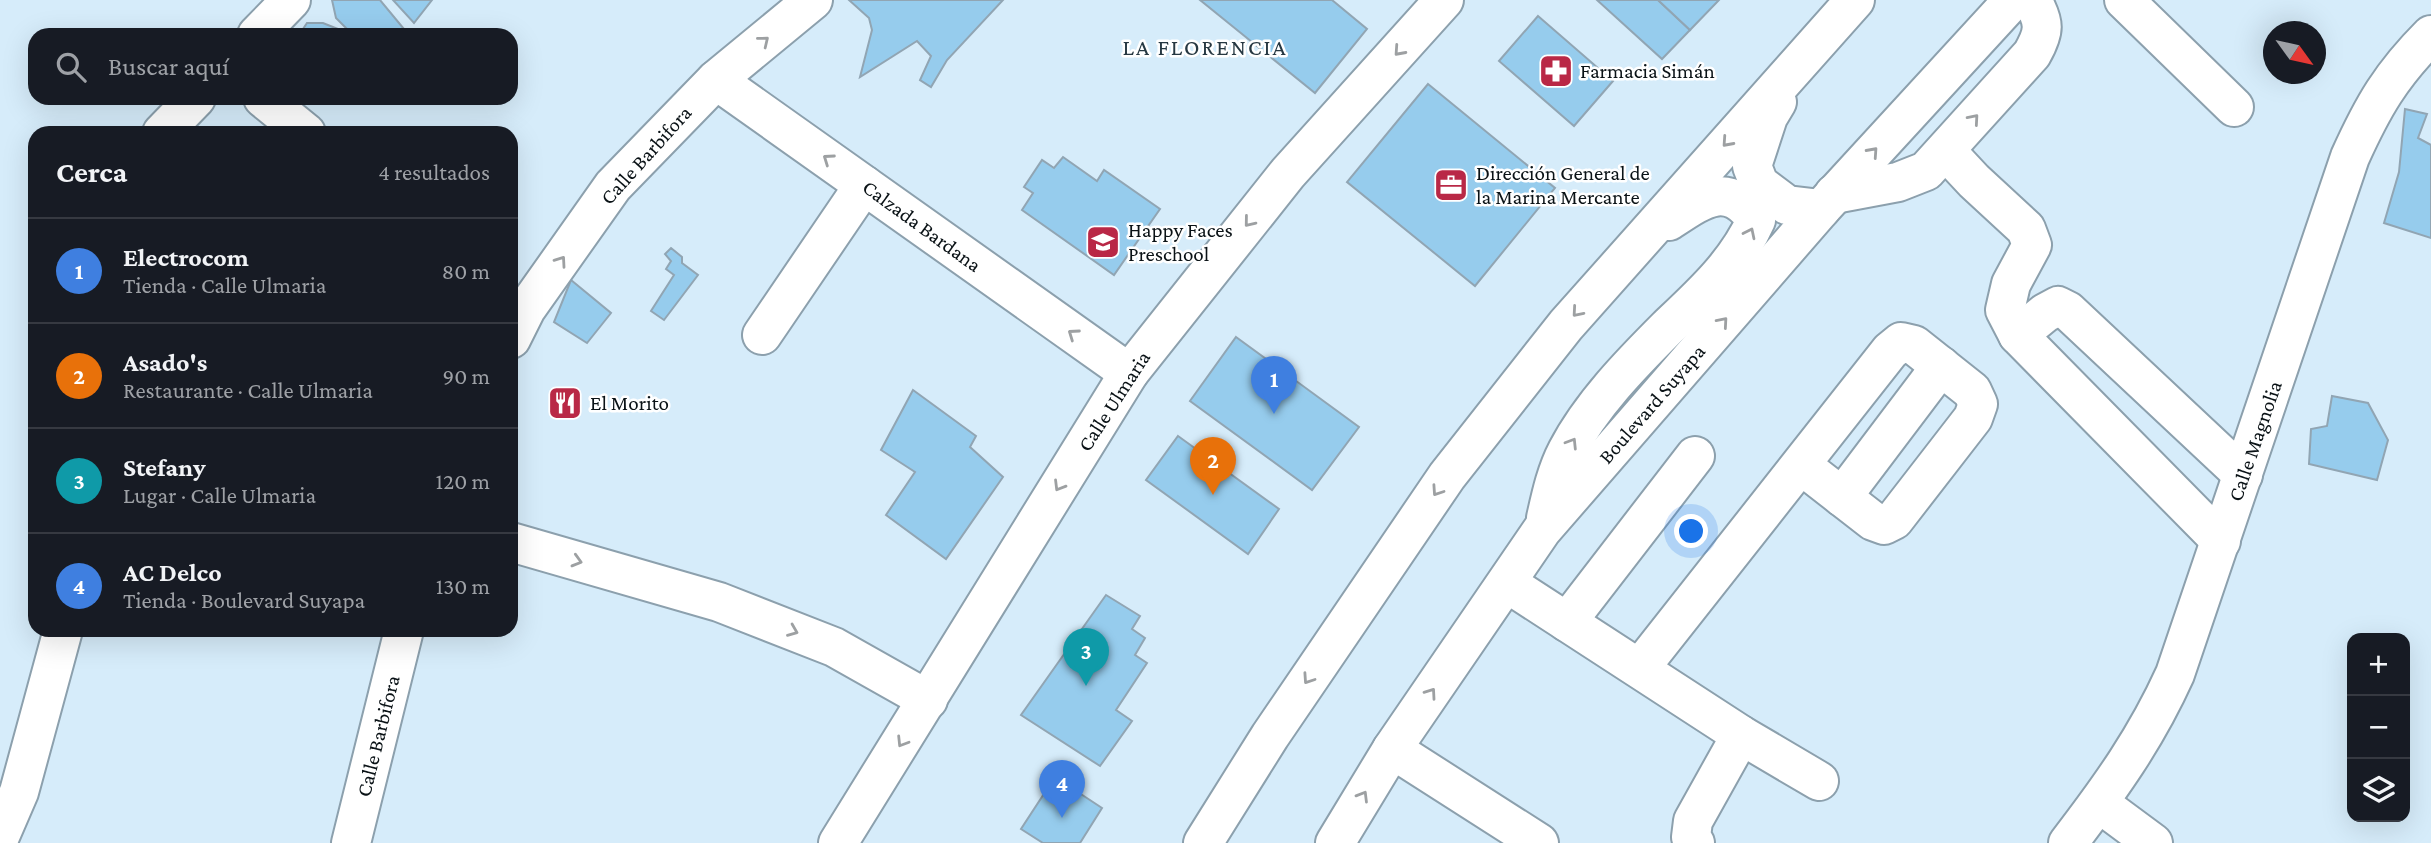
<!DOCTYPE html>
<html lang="es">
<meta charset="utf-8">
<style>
body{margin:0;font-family:"Crimson Pro",serif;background:#242831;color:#f1f3f6}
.controls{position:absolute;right:21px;bottom:21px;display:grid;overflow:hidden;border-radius:14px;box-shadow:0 7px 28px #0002}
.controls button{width:63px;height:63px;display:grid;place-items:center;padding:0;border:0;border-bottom:2px solid #363941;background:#171b24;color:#f1f3f6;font:35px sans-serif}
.compass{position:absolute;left:2263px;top:21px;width:63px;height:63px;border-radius:50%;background:#171b24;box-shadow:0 7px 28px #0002;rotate:123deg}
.you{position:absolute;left:1692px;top:532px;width:24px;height:24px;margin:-18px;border:5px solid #fff;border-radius:50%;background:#1a73e8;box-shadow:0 0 0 10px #1a73e833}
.badge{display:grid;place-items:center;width:46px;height:46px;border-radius:50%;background:#d93025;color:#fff;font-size:23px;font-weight:700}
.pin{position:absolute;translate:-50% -58px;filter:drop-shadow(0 2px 4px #0008)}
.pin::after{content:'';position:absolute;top:37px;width:24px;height:21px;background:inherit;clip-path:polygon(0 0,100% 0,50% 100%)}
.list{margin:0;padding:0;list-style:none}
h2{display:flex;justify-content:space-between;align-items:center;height:91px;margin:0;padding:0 28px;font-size:30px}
h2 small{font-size:23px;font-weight:400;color:#9ea1a6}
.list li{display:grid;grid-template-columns:46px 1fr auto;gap:21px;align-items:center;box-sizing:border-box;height:105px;padding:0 28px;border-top:2px solid #363941}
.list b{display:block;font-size:26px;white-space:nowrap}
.list p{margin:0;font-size:23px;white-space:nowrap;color:#9ea1a6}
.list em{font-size:23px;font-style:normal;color:#9ea1a6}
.icon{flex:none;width:38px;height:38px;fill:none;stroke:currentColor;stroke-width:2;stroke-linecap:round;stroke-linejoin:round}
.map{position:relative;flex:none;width:2431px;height:843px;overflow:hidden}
.search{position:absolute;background:#171b24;box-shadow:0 7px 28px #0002;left:28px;top:28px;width:490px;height:77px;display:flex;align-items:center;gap:18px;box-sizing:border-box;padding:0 24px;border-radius:21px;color:#9ea1a6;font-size:26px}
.panel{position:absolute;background:#171b24;box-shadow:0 7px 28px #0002;left:28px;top:126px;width:490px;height:511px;border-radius:21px}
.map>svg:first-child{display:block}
.building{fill:#96cced;stroke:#91a5b3;stroke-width:2}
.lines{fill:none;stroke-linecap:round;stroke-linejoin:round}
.minor-casing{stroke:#8ca0ad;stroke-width:42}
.major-casing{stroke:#8ca0ad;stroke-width:42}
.minor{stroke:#fff;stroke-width:38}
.major{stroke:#fff;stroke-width:38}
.oneway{stroke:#9da0a2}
.labels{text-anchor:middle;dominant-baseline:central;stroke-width:5;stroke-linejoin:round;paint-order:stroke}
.poi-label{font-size:21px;fill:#0a1216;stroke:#fff;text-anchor:start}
.street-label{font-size:21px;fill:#0a1216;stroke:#fff}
.neighbourhood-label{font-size:23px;letter-spacing:2px;fill:#263842;stroke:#fff}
</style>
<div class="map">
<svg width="2431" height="843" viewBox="0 0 2431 843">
<rect width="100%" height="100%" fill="#d6ecfa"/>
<g class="building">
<path d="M332,0H380L404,29L399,35H353L336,18Z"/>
<path d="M393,0H432L414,23Z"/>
<path d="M849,0H1003L947,60L931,87L920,80L931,56L917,41L860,77L872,30L869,18Z"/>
<path d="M1200,0H1332L1367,29L1315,93Z"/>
<path d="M1597,0H1658L1690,30L1662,59Z"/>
<path d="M1658,0H1719L1690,30Z"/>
<path d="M1538,16L1613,81L1574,126L1499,61Z"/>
<path d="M307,23H323L353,35H299Z"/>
<path d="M1428,84L1555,188L1475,286L1347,182Z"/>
<path d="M2405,109L2427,114L2418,138L2431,145V238L2384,223L2399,172Z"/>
<path d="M1063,157L1097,181L1104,170L1160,209L1114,275L1022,210L1033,193L1024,187L1042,160L1054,168Z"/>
<path d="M671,248L682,257V263L698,275L664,320L651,311L674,275L666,269L671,261L665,254Z"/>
<path d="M571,280L611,313L587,343L554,322Z"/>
<path d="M1236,337L1359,427L1312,490L1190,401Z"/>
<path d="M913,390L976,436L970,447L1003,477L946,559L886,515L915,472L881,450Z"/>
<path d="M2332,396L2368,403L2388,440L2377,480L2309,464L2311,429L2327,426Z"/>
<path d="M1178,436L1279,509L1248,554L1146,480Z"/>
<path d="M1106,595L1140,616L1132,629L1145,638L1135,655L1147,663L1116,710L1132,721L1100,766L1021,715Z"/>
<path d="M1055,777L1102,808L1080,843H1043L1021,829Z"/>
</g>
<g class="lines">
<g class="minor-casing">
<g id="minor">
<path d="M2124,0L2234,107"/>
<path d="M257,35L291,0"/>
<path d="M716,80L1129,373"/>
<path d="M263,98L306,133"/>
<path d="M162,133L196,98"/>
<path d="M1946,151L1974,181L2026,229L2032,245L2011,284L2005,310L2018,335L2221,541"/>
<path d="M1834,194L1898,182L1926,171L2032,54C2045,31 2045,23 2032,0"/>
<path d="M762,335L864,185"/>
<path d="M2018,335L2045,313L2058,306L2068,311L2243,475"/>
<path d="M511,339L526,309L613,186L716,80L813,0"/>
<path d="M1842,497L1941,366"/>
<path d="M511,542L719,602L834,647L928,700"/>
<path d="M1507,583L1741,735L1819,781"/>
<path d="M1567,622L1695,456"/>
<path d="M1640,668L1890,351L1901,342L1914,345L1972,391L1978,404L1973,418L1894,520L1884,525L1873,521L1801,465"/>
<path d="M1392,749L1539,843"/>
<path d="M2099,803L2153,843"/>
<path d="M0,836L19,792L63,630"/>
<path d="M351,843L404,630"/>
<path d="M838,843L1129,373L1288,173L1444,0"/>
<path d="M1695,843L1691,837L1693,821L1741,735"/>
<path d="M2068,843C2111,787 2146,738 2175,674L2350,157C2373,106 2391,75 2431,35"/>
</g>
</g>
<g class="major-casing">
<g id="major">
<path d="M1777,102L1768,117L1752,166L1759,184L1787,205L1821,209"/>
<path d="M1546,518C1551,496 1556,472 1567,451C1591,405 1631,364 1668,327C1702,295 1737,263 1756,220C1728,179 1702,199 1669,221"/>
<path d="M1203,843L1270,736L1447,476L1566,325L1855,0"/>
<path d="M1335,843L1392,749L1542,530L1821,209L2013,0"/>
</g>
</g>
<use href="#minor" class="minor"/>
<use href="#major" class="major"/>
</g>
<defs><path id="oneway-chevron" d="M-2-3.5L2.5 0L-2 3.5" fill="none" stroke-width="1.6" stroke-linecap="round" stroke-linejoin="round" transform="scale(1.75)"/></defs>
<g class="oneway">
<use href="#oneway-chevron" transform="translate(764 41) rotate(-39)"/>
<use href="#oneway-chevron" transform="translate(1399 51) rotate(132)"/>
<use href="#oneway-chevron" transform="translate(1974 119) rotate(-49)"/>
<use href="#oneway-chevron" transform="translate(1727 142) rotate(132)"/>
<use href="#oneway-chevron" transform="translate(1873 152) rotate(-48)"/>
<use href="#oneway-chevron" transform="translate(828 159) rotate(-145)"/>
<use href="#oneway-chevron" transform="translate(1249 222) rotate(129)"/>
<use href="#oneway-chevron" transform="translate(1750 233) rotate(-64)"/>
<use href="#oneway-chevron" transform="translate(561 261) rotate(-55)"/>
<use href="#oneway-chevron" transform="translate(1577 312) rotate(131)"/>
<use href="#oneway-chevron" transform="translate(1723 322) rotate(-49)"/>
<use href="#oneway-chevron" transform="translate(1073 334) rotate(-145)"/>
<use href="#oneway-chevron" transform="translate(1572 443) rotate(-58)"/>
<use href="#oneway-chevron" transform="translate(1059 486) rotate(121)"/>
<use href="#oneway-chevron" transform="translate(1437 491) rotate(124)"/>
<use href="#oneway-chevron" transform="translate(577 561) rotate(16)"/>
<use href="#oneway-chevron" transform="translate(793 631) rotate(22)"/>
<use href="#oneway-chevron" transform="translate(1308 679) rotate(124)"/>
<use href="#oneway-chevron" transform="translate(1431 693) rotate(-55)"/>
<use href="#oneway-chevron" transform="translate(902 742) rotate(122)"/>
<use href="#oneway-chevron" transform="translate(1363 796) rotate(-59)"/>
</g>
<defs>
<g id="pharmacy-square" transform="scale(1.75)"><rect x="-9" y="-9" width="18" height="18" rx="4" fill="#b92846" stroke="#fff"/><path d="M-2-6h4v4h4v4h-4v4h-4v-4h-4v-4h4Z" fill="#fff"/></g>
<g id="office-square" transform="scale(1.75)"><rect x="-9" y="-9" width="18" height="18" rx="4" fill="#b92846" stroke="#fff"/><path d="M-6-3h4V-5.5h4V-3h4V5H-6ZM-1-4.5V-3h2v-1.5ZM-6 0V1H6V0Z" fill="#fff"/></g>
<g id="school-square" transform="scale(1.75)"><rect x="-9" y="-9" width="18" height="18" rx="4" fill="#b92846" stroke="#fff"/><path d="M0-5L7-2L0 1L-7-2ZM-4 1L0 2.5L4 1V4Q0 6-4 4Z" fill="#fff"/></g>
<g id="restaurant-square" transform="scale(1.75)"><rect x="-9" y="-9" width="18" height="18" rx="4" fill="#b92846" stroke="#fff"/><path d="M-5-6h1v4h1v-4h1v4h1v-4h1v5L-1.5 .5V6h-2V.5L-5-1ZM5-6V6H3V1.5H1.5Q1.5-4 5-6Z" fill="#fff"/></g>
</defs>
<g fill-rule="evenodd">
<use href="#pharmacy-square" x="1556" y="71"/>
<use href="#office-square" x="1451" y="185"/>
<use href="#school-square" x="1103" y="242"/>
<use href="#restaurant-square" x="565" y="403"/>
</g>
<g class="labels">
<g class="poi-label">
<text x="1580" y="71">Farmacia Simán</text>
<text x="1476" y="173">Dirección General de<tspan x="1476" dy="24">la Marina Mercante</tspan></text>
<text x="1128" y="230">Happy Faces<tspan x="1128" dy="24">Preschool</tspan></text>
<text x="590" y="403">El Morito</text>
</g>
<g class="street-label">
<text transform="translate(646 155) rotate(-48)">Calle Barbifora</text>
<text transform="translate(922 226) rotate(36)">Calzada Bardana</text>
<text transform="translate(1114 401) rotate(-57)">Calle Ulmaria</text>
<text transform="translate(1652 404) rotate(-49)">Boulevard Suyapa</text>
<text transform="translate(2255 441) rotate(-71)">Calle Magnolia</text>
<text transform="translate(378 736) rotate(-76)">Calle Barbifora</text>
</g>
<g class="neighbourhood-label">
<text x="1205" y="47">LA FLORENCIA</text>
</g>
</g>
</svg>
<div class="controls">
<button>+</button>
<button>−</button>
<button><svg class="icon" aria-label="layers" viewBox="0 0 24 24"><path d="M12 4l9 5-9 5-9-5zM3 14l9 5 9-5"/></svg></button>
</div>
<svg class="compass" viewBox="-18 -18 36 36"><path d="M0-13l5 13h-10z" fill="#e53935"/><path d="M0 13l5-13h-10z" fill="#9ea1a6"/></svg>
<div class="you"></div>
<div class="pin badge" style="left:1274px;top:414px;background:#3f7fe0">1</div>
<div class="pin badge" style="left:1213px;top:495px;background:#e8710a">2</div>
<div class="pin badge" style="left:1086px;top:686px;background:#0f9aa8">3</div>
<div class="pin badge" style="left:1062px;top:818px;background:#3f7fe0">4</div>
<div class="search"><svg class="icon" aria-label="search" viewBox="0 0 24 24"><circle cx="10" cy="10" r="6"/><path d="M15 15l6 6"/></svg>Buscar aquí</div>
<section class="panel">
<h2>Cerca<small>4 resultados</small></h2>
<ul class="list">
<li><span class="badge" style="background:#3f7fe0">1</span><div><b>Electrocom</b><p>Tienda · Calle Ulmaria</p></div><em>80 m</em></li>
<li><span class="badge" style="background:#e8710a">2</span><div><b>Asado's</b><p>Restaurante · Calle Ulmaria</p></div><em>90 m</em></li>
<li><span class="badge" style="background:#0f9aa8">3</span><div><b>Stefany</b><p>Lugar · Calle Ulmaria</p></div><em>120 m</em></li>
<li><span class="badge" style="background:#3f7fe0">4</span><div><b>AC Delco</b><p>Tienda · Boulevard Suyapa</p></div><em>130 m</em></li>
</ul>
</section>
</div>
